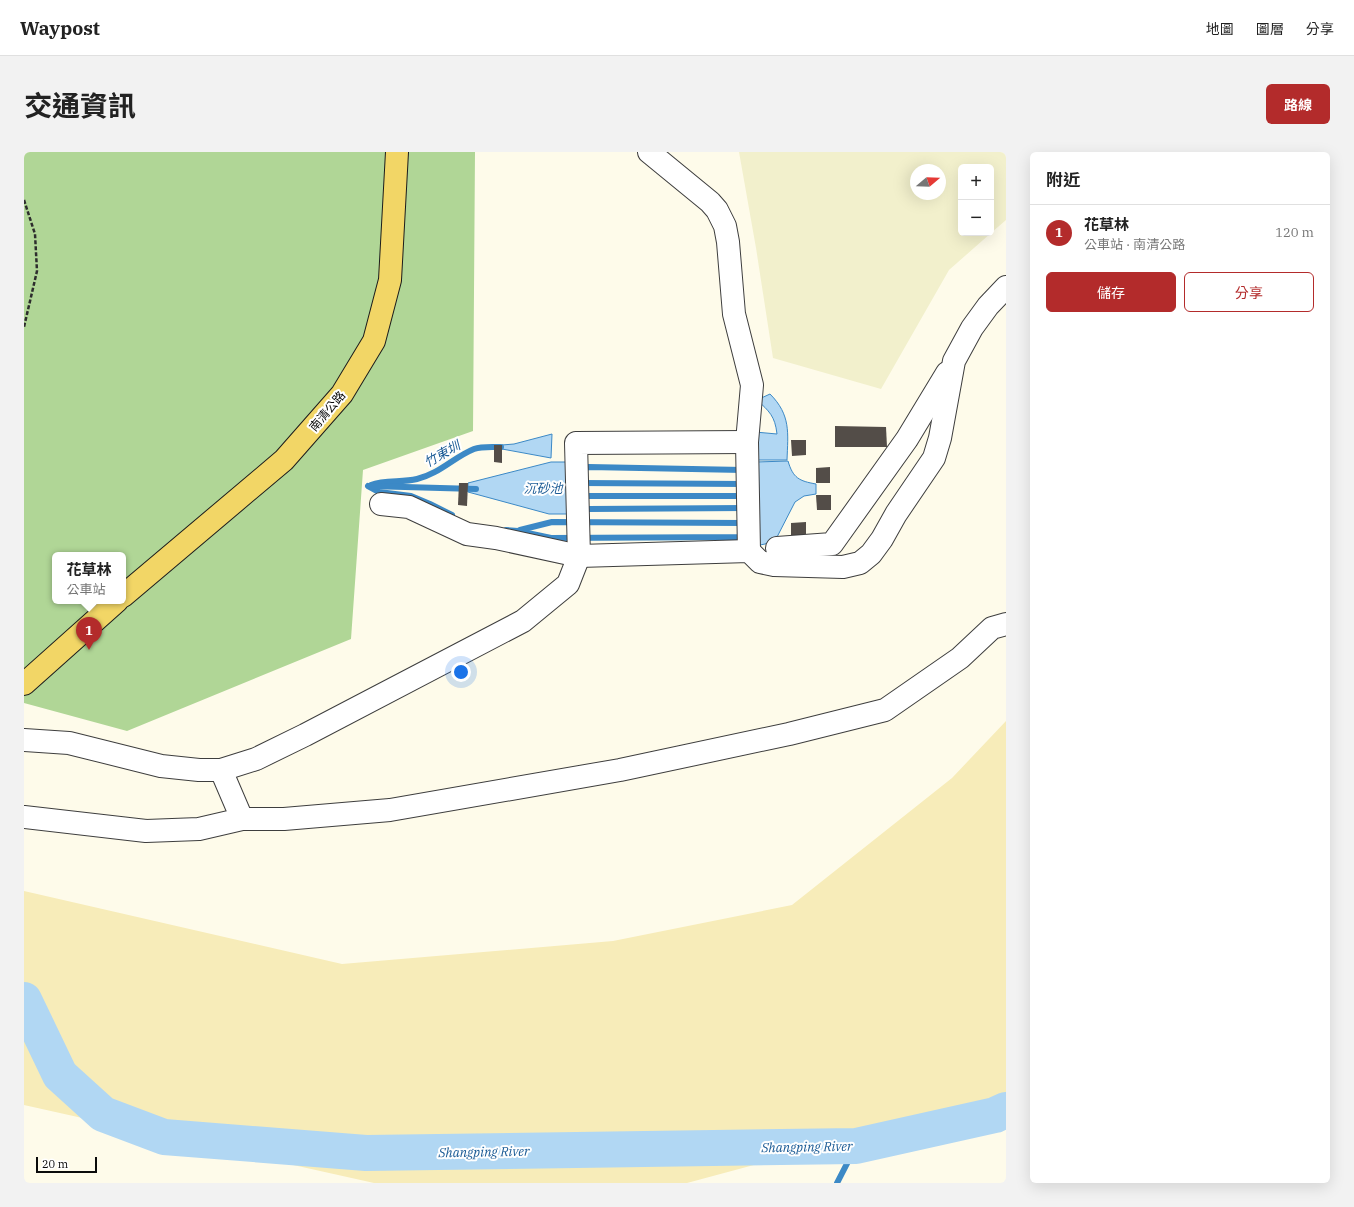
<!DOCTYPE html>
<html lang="zh-TW">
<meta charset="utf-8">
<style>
body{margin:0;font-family:"IBM Plex Serif","Noto Sans TC",serif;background:#f2f2f2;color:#222}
.controls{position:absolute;right:12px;top:12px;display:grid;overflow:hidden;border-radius:6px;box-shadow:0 4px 16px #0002}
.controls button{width:36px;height:36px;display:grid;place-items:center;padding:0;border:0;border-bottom:1px solid #e0e0e0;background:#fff;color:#222;font:20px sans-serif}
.compass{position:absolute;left:886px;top:12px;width:36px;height:36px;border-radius:50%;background:#fff;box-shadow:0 4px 16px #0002;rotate:71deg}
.scale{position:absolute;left:12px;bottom:10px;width:61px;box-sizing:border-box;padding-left:4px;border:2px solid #0b0b0b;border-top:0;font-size:11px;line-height:14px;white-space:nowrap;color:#0b0b0b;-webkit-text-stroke:3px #fff;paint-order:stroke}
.you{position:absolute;left:437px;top:520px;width:14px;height:14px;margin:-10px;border:3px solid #fff;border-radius:50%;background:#1a73e8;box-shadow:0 0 0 6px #1a73e833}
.badge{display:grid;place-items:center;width:26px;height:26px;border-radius:50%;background:#b32b2b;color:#fff;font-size:13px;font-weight:700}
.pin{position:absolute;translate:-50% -33px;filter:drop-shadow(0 1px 2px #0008)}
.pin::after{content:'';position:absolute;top:21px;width:14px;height:12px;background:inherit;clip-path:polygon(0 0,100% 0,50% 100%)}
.popup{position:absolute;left:28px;top:400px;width:74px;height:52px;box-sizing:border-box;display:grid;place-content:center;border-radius:6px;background:#fff;filter:drop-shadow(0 1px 3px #0005);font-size:13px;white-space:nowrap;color:#767676}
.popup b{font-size:15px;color:#222}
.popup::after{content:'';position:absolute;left:50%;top:100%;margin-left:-8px;border:8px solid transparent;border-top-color:#fff}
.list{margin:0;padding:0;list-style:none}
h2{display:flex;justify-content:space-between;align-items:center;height:52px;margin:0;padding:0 16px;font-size:17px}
h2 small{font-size:13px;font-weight:400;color:#767676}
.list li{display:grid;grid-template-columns:26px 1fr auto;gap:12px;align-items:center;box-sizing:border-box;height:56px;padding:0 16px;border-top:1px solid #e0e0e0}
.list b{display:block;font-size:15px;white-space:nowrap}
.list p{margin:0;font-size:13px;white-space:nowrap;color:#767676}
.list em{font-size:13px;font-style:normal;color:#767676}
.actions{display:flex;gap:8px;padding:12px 16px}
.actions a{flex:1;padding:9px 0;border:1px solid #b32b2b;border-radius:6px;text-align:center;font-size:14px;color:#b32b2b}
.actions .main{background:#b32b2b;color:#fff}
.map{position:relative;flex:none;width:982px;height:1031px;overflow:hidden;border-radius:6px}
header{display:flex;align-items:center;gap:24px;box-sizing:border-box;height:56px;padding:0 20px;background:#fff;border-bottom:1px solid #e0e0e0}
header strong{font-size:19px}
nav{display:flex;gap:22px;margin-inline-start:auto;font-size:14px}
.intro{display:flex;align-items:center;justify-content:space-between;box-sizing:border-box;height:96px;padding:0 24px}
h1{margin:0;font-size:28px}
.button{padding:10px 18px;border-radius:6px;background:#b32b2b;color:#fff;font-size:14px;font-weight:700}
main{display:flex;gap:24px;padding:0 24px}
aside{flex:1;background:#fff;border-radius:6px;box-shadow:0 4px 16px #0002}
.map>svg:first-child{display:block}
.farmland{fill:#f2f0cc;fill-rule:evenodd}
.forest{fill:#b0d696;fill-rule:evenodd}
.sand{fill:#f7ecb9}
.water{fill:#b1d7f3;stroke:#3c89c6}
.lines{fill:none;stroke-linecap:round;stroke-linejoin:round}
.stream{stroke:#3c89c6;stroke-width:6}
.river{stroke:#b1d7f3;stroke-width:36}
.building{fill:#534d48}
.minor-casing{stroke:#3e3e3e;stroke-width:24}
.major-casing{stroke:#1c1c1c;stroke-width:24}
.path{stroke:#2d2d2d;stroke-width:2.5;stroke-dasharray:4 2;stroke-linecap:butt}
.minor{stroke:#fff;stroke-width:22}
.major{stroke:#f2d666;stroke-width:22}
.labels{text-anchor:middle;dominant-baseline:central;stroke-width:4;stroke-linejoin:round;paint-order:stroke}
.street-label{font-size:12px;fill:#0b0b0b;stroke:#fff}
.water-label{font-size:13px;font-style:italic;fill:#1b5b95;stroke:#fff}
</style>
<header>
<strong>Waypost</strong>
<nav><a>地圖</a><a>圖層</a><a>分享</a></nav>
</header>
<div class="intro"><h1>交通資訊</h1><a class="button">路線</a></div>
<main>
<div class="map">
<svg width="982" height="1031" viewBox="0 0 982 1031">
<rect width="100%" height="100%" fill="#fefbea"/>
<path class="farmland" d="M715,0H982V68L967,81V15H937V81H967L925,118L857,237L749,206L732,96ZM892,18H916V42H892Z"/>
<path class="forest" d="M0,0H451L449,279L339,318L327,487L103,579L0,551ZM31,403H99V449H31Z"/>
<path class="sand" d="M982,569V945L663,1031H350L0,953V739L318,812L589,789L768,753L928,626Z"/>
<g class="water">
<path d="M746,242C767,263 764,281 763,308H731V280L753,282C751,264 745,259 733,248Z"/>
<path d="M528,282L527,306L478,297V293L490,292Z"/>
<path d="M764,309C769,326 775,329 792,332V342L780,344L771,350L752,387L741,392L731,394L732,310Z"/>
<path d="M527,310H544L543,362H525L444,340V331Z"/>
</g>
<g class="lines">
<g class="stream">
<path d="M557,317L565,315L719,318"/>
<path d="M556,331L721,332"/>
<path d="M347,333C361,327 378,331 393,327C415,322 430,305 450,297C458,294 469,295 477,295"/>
<path d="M344,334L355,340L387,344L406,352L428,363"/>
<path d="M345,334L452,337"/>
<path d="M557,344H720"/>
<path d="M557,356L565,357L721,356"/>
<path d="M482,378L494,379L527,386L719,385L720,384"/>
<path d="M496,378L528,370L719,371L721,369"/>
<path d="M813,1031L832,994"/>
</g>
<path class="river" d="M0,848L36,923L79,962L140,985L342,1001L832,994L971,963L982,958"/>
</g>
<g class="building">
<path d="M811,274L862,275L863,295H811Z"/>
<path d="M767,288H782V303L768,304Z"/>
<path d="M470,293H478V311L470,310Z"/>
<path d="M806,315V331H792V316Z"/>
<path d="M435,331H444L443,354L434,353Z"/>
<path d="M792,343H807V358H793Z"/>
<path d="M782,370V386H767V371Z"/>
</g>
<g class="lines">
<g class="minor-casing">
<g id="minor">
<path d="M625,0L686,50L693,58L701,74L704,90L710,162L728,233L723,290L725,399"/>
<path d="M357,352L385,355L443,382L472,386L555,404L725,399L736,410L750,413L819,415L836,411L847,402L858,387L872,362L910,306L916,286L930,209L948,176L964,154L982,135"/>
<path d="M753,396L808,392L883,287L923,221"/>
<path d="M0,588L45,591L137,614L175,618H197L232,607L281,583L499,469L544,432L555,404L552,291L723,290"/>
<path d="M197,618L218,667H260L366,658L596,618L765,582L861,558L936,506L968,476L982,472"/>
<path d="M0,665L122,679L175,677L218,667"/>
</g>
</g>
<g class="major-casing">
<g id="major">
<path d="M99,444L260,308L318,242L350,189L366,128L373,0"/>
<path d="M0,532L93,449"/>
</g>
</g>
<path class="path" d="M0,48L11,82L13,119L0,175"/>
<use href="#minor" class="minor"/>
<use href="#major" class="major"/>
</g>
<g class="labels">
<g class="street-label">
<text transform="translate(303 259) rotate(-50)">南清公路</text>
</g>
<g class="water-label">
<text transform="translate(418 302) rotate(-29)">竹東圳</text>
<text x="519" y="336">沉砂池</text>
<text transform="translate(783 995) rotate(-1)">Shangping River</text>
<text transform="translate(460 1000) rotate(-1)">Shangping River</text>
</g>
</g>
</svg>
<div class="controls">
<button>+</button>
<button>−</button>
</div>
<svg class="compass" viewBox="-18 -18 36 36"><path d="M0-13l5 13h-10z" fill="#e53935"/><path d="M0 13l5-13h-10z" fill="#767676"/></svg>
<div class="scale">20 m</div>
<div class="you"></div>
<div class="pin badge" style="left:65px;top:498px">1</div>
<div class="popup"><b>花草林</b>公車站</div>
</div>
<aside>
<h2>附近<small></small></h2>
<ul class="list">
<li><span class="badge">1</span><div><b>花草林</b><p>公車站 · 南清公路</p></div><em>120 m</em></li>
</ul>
<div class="actions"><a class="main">儲存</a><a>分享</a></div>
</aside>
</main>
